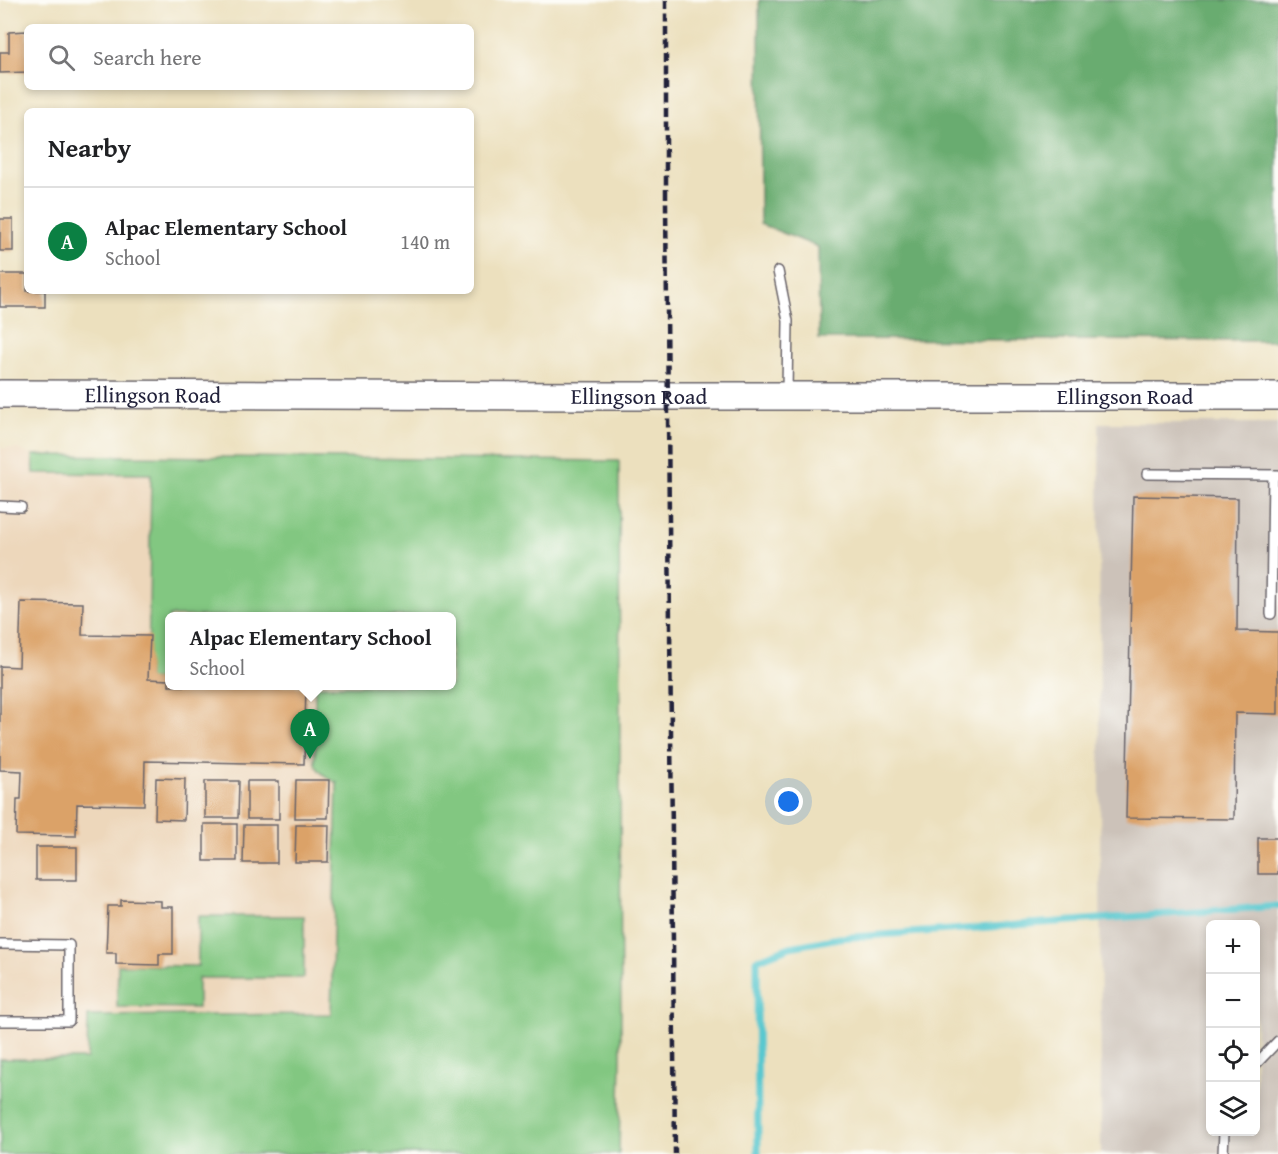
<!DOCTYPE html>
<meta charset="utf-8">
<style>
body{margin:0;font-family:"Gentium Book Plus",serif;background:#f6f6f6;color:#202124}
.controls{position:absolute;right:18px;bottom:18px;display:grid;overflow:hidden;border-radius:9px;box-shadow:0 3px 9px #0003}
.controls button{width:54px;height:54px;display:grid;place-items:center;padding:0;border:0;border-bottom:2px solid #e0e0e0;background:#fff;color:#202124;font:30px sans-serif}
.you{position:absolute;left:789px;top:802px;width:21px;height:21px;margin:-15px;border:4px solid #fff;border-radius:50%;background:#1a73e8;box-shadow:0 0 0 9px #1a73e833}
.badge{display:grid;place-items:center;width:39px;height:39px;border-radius:50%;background:#0b8043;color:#fff;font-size:20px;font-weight:700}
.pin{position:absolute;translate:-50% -50px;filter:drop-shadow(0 2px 3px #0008)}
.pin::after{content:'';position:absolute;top:32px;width:21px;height:18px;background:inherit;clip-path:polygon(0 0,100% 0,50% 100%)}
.popup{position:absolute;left:165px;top:612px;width:291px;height:78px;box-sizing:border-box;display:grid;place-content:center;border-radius:9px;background:#fff;filter:drop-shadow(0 2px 4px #0005);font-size:20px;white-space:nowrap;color:#757577}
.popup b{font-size:22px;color:#202124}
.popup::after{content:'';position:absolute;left:50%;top:100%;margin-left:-12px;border:12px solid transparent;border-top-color:#fff}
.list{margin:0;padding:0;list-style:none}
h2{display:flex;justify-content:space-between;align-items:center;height:78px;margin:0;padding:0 24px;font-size:26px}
h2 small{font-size:20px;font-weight:400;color:#757577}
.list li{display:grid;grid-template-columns:39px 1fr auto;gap:18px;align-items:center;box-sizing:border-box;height:108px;padding:0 24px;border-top:2px solid #e0e0e0}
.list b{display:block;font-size:22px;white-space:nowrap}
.list p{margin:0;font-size:20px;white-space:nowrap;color:#757577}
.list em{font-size:20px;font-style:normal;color:#757577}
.icon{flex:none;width:33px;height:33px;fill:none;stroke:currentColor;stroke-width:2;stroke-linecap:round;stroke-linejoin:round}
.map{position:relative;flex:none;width:1278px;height:1154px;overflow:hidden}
.search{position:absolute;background:#fff;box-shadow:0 3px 9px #0003;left:24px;top:24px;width:450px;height:66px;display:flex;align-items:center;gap:15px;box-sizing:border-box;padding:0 21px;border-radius:9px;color:#757577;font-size:22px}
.panel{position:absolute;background:#fff;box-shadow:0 3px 9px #0003;left:24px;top:108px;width:450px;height:186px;border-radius:9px}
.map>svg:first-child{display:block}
.built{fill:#edd7bb;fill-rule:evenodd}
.industrial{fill:#ccc2b9;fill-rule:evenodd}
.green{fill:#82c781;stroke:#52745e;stroke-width:1.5}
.forest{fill:#69ac6f;stroke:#466755;stroke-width:1.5}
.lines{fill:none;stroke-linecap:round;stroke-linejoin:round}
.stream{stroke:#5ac8cf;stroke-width:7}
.building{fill:#dba267}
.service-casing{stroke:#696469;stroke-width:12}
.secondary-casing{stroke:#696469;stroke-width:30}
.service{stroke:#fff;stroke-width:9}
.secondary{stroke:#fff;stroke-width:27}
.rail{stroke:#22223b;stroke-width:4.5;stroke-dasharray:9 4.5;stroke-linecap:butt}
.labels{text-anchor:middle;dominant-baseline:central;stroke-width:6;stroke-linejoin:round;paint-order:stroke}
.street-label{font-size:22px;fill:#22223b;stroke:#fdfcf7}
</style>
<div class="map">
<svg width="1278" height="1154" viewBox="0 0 1278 1154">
<rect width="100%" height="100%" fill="#fdfcf7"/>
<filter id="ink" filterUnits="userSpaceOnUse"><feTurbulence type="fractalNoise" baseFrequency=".0167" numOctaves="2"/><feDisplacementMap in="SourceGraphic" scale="12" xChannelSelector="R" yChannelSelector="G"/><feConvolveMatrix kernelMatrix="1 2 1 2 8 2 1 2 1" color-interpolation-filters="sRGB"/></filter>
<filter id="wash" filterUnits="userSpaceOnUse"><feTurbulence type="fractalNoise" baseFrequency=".008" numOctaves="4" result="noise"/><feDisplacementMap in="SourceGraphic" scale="24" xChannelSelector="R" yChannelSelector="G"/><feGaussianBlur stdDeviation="1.35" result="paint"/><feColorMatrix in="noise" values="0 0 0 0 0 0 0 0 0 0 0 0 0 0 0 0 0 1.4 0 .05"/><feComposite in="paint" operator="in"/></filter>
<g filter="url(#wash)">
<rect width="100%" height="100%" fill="#ece0be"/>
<path class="built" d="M0,448L17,449L33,455L619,461L621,1057L0,1059ZM169,616H451V686H169Z"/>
<path class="industrial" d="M1099,423H1278V1154H1101ZM1210,924H1256V1132H1210Z"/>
<g class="green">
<path d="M33,455L619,461L621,1057L619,1154H0V1059H87L88,1016L331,1014L337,783C328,778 319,773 315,764V686H451V616H169V680L148,679L151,474L34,473Z"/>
<path d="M198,916H304V978H198V1008L117,1007L118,965L198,966Z"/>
</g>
<path class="forest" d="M759,0H1278V341L819,339L818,247L760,224Z"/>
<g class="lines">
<path class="stream" d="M758,1154L757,960L790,947L839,938L1278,906"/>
</g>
<g id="blocks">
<g class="building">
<path d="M27,31V72L0,73V52H9V32Z"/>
<rect x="0" y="219" width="13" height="32"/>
<path d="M0,274H27V291H45V307H0Z"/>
<path d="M1133,496L1238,498L1237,631L1278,632V714L1235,713L1234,819L1126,818Z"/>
<path d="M21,602L83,603L82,635L150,636L148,679L169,680V686H306L304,764L145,761L144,805L77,804L76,836L16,835L17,799H21L22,771L0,770V666L19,667Z"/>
<path d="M156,778L185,779L184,820L155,819Z"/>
<path d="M296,780H329L328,818H295Z"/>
<path d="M205,781H239L238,818H205Z"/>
<rect x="247" y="781" width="32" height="38"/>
<rect x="204" y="824" width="33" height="37"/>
<path d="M244,825H277V863H243Z"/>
<path d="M296,825H329L328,862H295Z"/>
<rect x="1258" y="838" width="20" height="36"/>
<rect x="36" y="847" width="41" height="33"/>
<path d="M121,900L161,901V907H173V954H159V965L116,964V953H106L108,906H121Z"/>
</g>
</g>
</g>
<g filter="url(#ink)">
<use href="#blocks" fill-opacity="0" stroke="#696469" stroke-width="1.5"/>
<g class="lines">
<g class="service-casing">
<g id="service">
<path d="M778,271L788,321L787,393"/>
<path d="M1147,474L1278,475"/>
<path d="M0,506L21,507"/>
<path d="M1271,614L1273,475"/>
<path d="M0,944L69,945V1021H0"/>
<path d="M1256,1064L1278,1041"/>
<path d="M1223,1154L1224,1132"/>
</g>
</g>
<g class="secondary-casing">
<g id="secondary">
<path id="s1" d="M0,394L614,396H1278"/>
</g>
</g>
<use href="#service" class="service"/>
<use href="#secondary" class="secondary"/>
<path class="rail" d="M666,0V204L675,1154"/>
</g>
</g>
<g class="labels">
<g class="street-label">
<text stroke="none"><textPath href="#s1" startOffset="153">Ellingson Road</textPath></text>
<text stroke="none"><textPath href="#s1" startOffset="639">Ellingson Road</textPath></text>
<text stroke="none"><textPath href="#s1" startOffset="1125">Ellingson Road</textPath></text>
</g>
</g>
</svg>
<div class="controls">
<button>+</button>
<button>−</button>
<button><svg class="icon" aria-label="locate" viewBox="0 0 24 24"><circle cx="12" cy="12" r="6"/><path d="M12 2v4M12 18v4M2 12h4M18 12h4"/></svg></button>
<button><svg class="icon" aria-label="layers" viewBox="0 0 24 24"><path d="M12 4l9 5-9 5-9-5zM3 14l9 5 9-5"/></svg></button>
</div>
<div class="you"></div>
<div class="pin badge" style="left:310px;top:759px">A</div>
<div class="popup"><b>Alpac Elementary School</b>School</div>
<div class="search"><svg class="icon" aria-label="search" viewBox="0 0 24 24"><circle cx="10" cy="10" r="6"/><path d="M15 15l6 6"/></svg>Search here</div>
<section class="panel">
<h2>Nearby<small></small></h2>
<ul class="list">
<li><span class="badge">A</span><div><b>Alpac Elementary School</b><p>School</p></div><em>140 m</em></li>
</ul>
</section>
</div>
